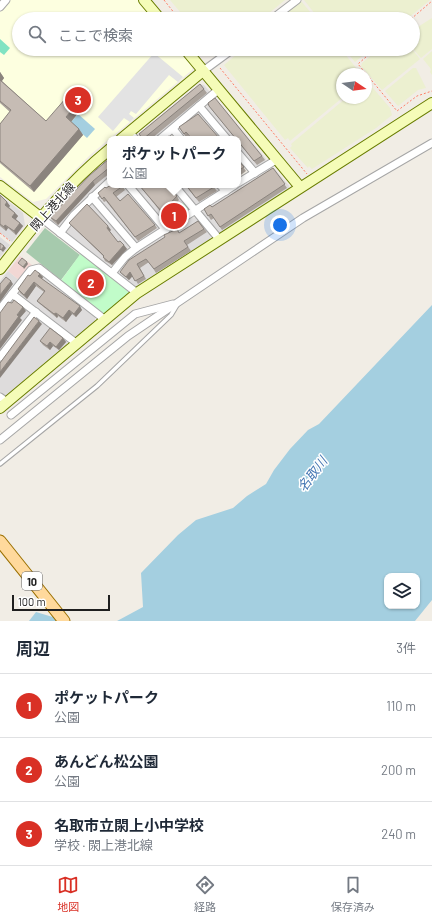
<!DOCTYPE html>
<html lang="ja">
<meta charset="utf-8">
<style>
body{margin:0;font-family:Barlow,"Noto Sans JP",sans-serif;background:#f2f2f3;color:#1f2937}
.controls{position:absolute;right:12px;bottom:12px;display:grid;overflow:hidden;border-radius:8px;box-shadow:0 1px 3px #0004}
.controls button{width:36px;height:36px;display:grid;place-items:center;padding:0;border:0;border-bottom:1px solid #e0e1e3;background:#fff;color:#1f2937;font:20px sans-serif}
.compass{position:absolute;left:336px;top:68px;width:36px;height:36px;border-radius:50%;background:#fff;box-shadow:0 1px 3px #0004;rotate:103deg}
.scale{position:absolute;left:12px;bottom:10px;width:98px;box-sizing:border-box;padding-left:4px;border:2px solid #1f1f1f;border-top:0;font-size:11px;line-height:14px;white-space:nowrap;color:#1f1f1f;-webkit-text-stroke:3px #fff;paint-order:stroke}
.you{position:absolute;left:280px;top:225px;width:14px;height:14px;margin:-10px;border:3px solid #fff;border-radius:50%;background:#1a73e8;box-shadow:0 0 0 6px #1a73e833}
.badge{display:grid;place-items:center;width:26px;height:26px;border-radius:50%;background:#d93025;color:#fff;font-size:13px;font-weight:700}
.pin{position:absolute;translate:-50% -50%;border:2px solid #fff;box-shadow:0 1px 4px #0006}
.popup{position:absolute;left:107px;top:136px;width:134px;height:52px;box-sizing:border-box;display:grid;place-content:center;border-radius:8px;background:#fff;filter:drop-shadow(0 1px 3px #0005);font-size:13px;white-space:nowrap;color:#747a83}
.popup b{font-size:15px;color:#1f2937}
.popup::after{content:'';position:absolute;left:50%;top:100%;margin-left:-8px;border:8px solid transparent;border-top-color:#fff}
.list{margin:0;padding:0;list-style:none}
h2{display:flex;justify-content:space-between;align-items:center;height:52px;margin:0;padding:0 16px;font-size:17px}
h2 small{font-size:13px;font-weight:400;color:#747a83}
.list li{display:grid;grid-template-columns:26px 1fr auto;gap:12px;align-items:center;box-sizing:border-box;height:64px;padding:0 16px;border-top:1px solid #e0e1e3}
.list b{display:block;font-size:15px;white-space:nowrap}
.list p{margin:0;font-size:13px;white-space:nowrap;color:#747a83}
.list em{font-size:13px;font-style:normal;color:#747a83}
.icon{flex:none;width:22px;height:22px;fill:none;stroke:currentColor;stroke-width:2;stroke-linecap:round;stroke-linejoin:round}
.map{position:relative;flex:none;width:432px;height:621px;overflow:hidden}
.search{position:absolute;background:#fff;box-shadow:0 1px 3px #0004;left:12px;right:12px;top:12px;height:44px;display:flex;align-items:center;gap:10px;box-sizing:border-box;padding:0 14px;border-radius:22px;color:#747a83;font-size:15px}
.sheet{height:244px;background:#fff}
nav{display:flex;justify-content:space-around;align-items:center;box-sizing:border-box;height:56px;border-top:1px solid #e0e1e3;background:#fff;font-size:11px;color:#747a83}
nav a{display:grid;justify-items:center;gap:2px}
nav .on{color:#d93025}
.map>svg:first-child{display:block}
.residential{fill:#dedcdc}
.commercial{fill:#f2d7d4}
.education{fill:#fdffe0}
.farmland{fill:#ecf0d0}
.cemetery{fill:#a6caad}
.park{fill:#c1fcc9}
.pitch{fill:#80e3c2}
.parking{fill:#e3e3e3}
.water{fill:#a4cfe0;fill-rule:evenodd}
.lines{fill:none;stroke-linecap:round;stroke-linejoin:round}
.lane-casing{stroke:#a6a6a6;stroke-width:5.5}
.street-casing{stroke:#a6a6a6;stroke-width:9}
.secondary-casing{stroke:#697d00;stroke-width:12}
.primary-casing{stroke:#9b7000;stroke-width:13}
.path{stroke:#ff7f68;stroke-width:1;stroke-dasharray:2 2;stroke-linecap:butt}
.lane{stroke:#fff;stroke-width:3.5}
.street{stroke:#fff;stroke-width:7}
.secondary{stroke:#f5fcb8;stroke-width:10}
.primary{stroke:#ffd99c;stroke-width:11}
.wall{fill:#aaa29b}
.shaded-wall{fill:#8b847e}
.building{fill:#c6bcb4;stroke:#8b847e}
.labels{text-anchor:middle;dominant-baseline:central;stroke-width:3;stroke-linejoin:round;paint-order:stroke}
.shield{fill:#fff;stroke:#626262;stroke-width:1}
.shield-label{font-size:11px;font-weight:bold;fill:#1f1f1f}
.street-label{font-size:12px;fill:#1f1f1f;stroke:#fff}
.water-label{font-size:13px;font-style:italic;fill:#4778b4;stroke:#fff}
</style>
<div class="map">
<svg width="432" height="621" viewBox="0 0 432 621">
<rect width="100%" height="100%" fill="#f1ede5"/>
<g class="residential">
<path d="M200,84L204,85L209,91V94L157,139H140L139,134Z"/>
<path d="M213,99L217,100L266,159L265,163L259,167L253,166L238,148V139H230L206,110L207,104Z"/>
<path d="M197,112L202,113L224,139H185L179,132V126Z"/>
<path d="M110,158V178L62,226L57,227L51,222V217L67,198Z"/>
<path d="M270,167L274,168L289,186L288,191L223,233L216,232L202,215L203,210Z"/>
<path d="M110,185H125L160,226L158,232L139,244L133,243L98,200L99,194Z"/>
<path d="M131,185H170L184,202L161,220Z"/>
<path d="M177,185H216L219,188L218,193L198,206L193,204Z"/>
<path d="M0,195L23,213L25,225L12,242L0,233Z"/>
<path d="M89,203H95L129,245L128,250L114,266H107L66,235V230Z"/>
<path d="M192,217L198,218L211,235L210,240L139,287H133L118,275V270L128,257Z"/>
<path d="M0,237L10,245L0,257Z"/>
<path d="M8,271L19,280L0,305V281Z"/>
<path d="M38,271L95,316V321L77,337H72L19,296V290Z"/>
<path d="M15,300L28,310L29,315L0,352V314L10,301Z"/>
<path d="M38,318L67,341V345L8,396H3L0,394V360L33,319Z"/>
</g>
<path class="commercial" d="M20,256L32,265L19,280L8,271Z"/>
<path class="education" d="M10,0H138L154,19H19V49H179L193,66L192,70L90,155L46,199L33,202L0,177V12Z"/>
<g class="farmland">
<path d="M170,0H285L262,19H186Z"/>
<path d="M304,0H430L407,19H319Z"/>
<path d="M301,1L316,19H279Z"/>
<path d="M432,18V49L421,58L413,49V30Z"/>
<path d="M243,49H341L361,74H342V98L290,141L288,138L285,140L224,65Z"/>
<path d="M344,49H371L355,62Z"/>
<path d="M379,49H412L420,59L382,90L361,66L362,63Z"/>
<path d="M432,51V75L430,72L431,69L423,59Z"/>
<path d="M413,68H416L426,88L418,90L398,106L385,91Z"/>
<path d="M367,81L390,108L392,115L376,128L312,169L309,166L308,168L290,148L292,146L291,144L346,98H366Z"/>
</g>
<path class="cemetery" d="M45,228L80,255L61,280L26,252Z"/>
<g class="park">
<path d="M184,202L188,208L187,212L169,224L164,223L161,220Z"/>
<path d="M81,253L128,290V295L105,313H100L60,282Z"/>
</g>
<path class="pitch" d="M0,39L10,48L4,55L0,52Z"/>
<path class="parking" d="M154,53L183,77L178,82L169,75L136,114L131,111L129,114L134,118L130,122L124,118L113,131L98,117Z"/>
<g class="water">
<path d="M78,114L95,129L87,138L70,123Z"/>
<path d="M432,305V600L415,621H117L143,607L141,573L178,535L196,520L233,508L247,496L266,484L274,470L290,449L308,430L319,424ZM387,576H417V606H387Z"/>
<path d="M36,612L66,621H29Z"/>
</g>
<g class="lines">
<g class="lane-casing">
<path id="lane" d="M0,464L97,386L171,315L177,305"/>
</g>
<g class="street-casing">
<g id="street">
<path d="M0,7L6,0"/>
<path d="M272,19L297,0"/>
<path d="M203,71L233,49"/>
<path d="M199,106L227,139"/>
<path d="M173,129L181,139"/>
<path d="M130,132L135,139"/>
<path d="M160,139L218,90"/>
<path d="M238,153L255,173"/>
<path d="M238,183L276,160"/>
<path d="M128,185L166,230"/>
<path d="M174,185L219,239"/>
<path d="M220,185L226,191"/>
<path d="M92,197L136,248"/>
<path d="M40,217L137,293"/>
<path d="M60,233L74,215L110,181"/>
<path d="M112,273L125,257L136,248L235,185"/>
<path d="M0,309L12,294"/>
<path d="M76,343L12,294L31,270L39,268L104,319"/>
<path d="M0,357L36,312"/>
<path d="M0,397L7,402"/>
<path d="M11,415L135,314L173,304"/>
<path d="M0,440L128,336L303,218L432,143"/>
</g>
</g>
<g class="secondary-casing">
<g id="secondary">
<path d="M144,0L160,19"/>
<path d="M185,49L300,187"/>
<path d="M121,139L203,71"/>
<path d="M0,186L40,217"/>
<path d="M0,269C34,225 67,184 110,149"/>
<path d="M0,408L137,293L432,103"/>
</g>
</g>
<g class="primary-casing">
<path id="primary" d="M0,541L64,621"/>
</g>
<g class="path">
<path d="M164,0L179,19"/>
<path d="M411,19L432,1"/>
<path d="M205,49L211,56"/>
<path d="M375,49L358,64L397,111L417,96L432,91"/>
<path d="M220,68L307,174"/>
<path d="M0,233L10,241"/>
</g>
<use href="#lane" class="lane"/>
<use href="#street" class="street"/>
<use href="#secondary" class="secondary"/>
<use href="#primary" class="primary"/>
</g>
<g class="wall">
<path d="M0,72L4,78L2,81L46,121L79,112L71,122L79,129L83,135L34,192L0,163V124L10,112L0,103Z"/>
<path d="M200,84L207,93L151,139H143L139,134Z"/>
<path d="M209,106L262,156L265,160L257,165L238,142V139H236Z"/>
<path d="M179,127L220,139H192L189,135L186,137Z"/>
<path d="M110,158V173L95,185L58,225L53,221L50,217Z"/>
<path d="M238,160L246,171L238,177Z"/>
<path d="M273,168L287,188L222,230L214,218L211,220L204,209L212,207Z"/>
<path d="M122,185L125,190L116,197L120,201L155,225L157,228L138,241L106,201L104,202L98,193L106,188Z"/>
<path d="M139,185L177,196L179,200L164,216Z"/>
<path d="M185,185H212L217,191L199,202Z"/>
<path d="M0,195L7,202L10,206L9,207L18,216L16,219L23,226L16,235L8,228L6,231L0,226Z"/>
<path d="M198,221L207,232L187,245L191,251L156,273L149,262L140,268L146,279L138,284L133,276L129,280L123,275L120,272Z"/>
<path d="M69,223L111,230L109,231L118,242L127,249L112,265L105,261L103,257V256L100,253L72,226Z"/>
<path d="M40,274L43,277L42,279L82,310L76,317L72,314L66,322L58,316L57,318L40,304L37,301L44,292L36,286L27,299L20,293L18,289L30,276Z"/>
<path d="M63,338L66,342L59,350L53,346L50,350L43,345L40,341Z"/>
</g>
<g class="shaded-wall">
<path d="M0,72L4,78L1,82L0,81Z"/>
<path d="M75,106L79,112L70,123L66,117Z"/>
<path d="M79,129L83,135L34,192L30,186Z"/>
<path d="M93,181L95,185L58,225L56,221Z"/>
<path d="M7,202L10,206L8,208L5,205Z"/>
<path d="M15,213L18,216L15,220L12,217Z"/>
<path d="M20,223L23,226L16,235L14,231Z"/>
<path d="M5,225L8,228L6,231L4,227Z"/>
<path d="M108,226L111,230L109,232L107,228Z"/>
<path d="M124,245L127,249L112,265L109,262Z"/>
<path d="M4,246L6,248L3,252L1,250Z"/>
<path d="M27,262L28,264L24,269L23,267Z"/>
<path d="M130,272L133,275L129,280L126,277Z"/>
<path d="M40,274L43,277L41,280L38,276Z"/>
<path d="M11,281L13,284L0,302V295Z"/>
<path d="M34,282L36,286L27,299L24,295Z"/>
<path d="M80,306L82,310L76,317L74,314Z"/>
<path d="M23,307L26,311L20,318L22,320L0,349V342L17,315Z"/>
<path d="M69,310L72,314L66,322L63,318Z"/>
<path d="M56,313L58,316L57,318L54,314Z"/>
<path d="M39,321L42,324L0,378V372Z"/>
<path d="M63,338L66,342L59,350L56,347Z"/>
<path d="M50,342L53,346L50,350L47,346Z"/>
</g>
<g class="building">
<path d="M0,80L46,121L66,98L75,106L66,117L79,129L30,186L0,161V124L11,110L0,101Z"/>
<path d="M200,84L204,89L143,139L139,134Z"/>
<path d="M215,98L262,156L254,161L238,141V139H236L209,106L208,103Z"/>
<path d="M198,114L220,139H192L186,132L184,134L179,127Z"/>
<path d="M169,136L173,139H164Z"/>
<path d="M110,158V167L93,181L56,221L50,217L90,175Z"/>
<path d="M238,160L244,167L238,171Z"/>
<path d="M273,168L285,184L220,227L211,214L208,216L204,209L210,205L212,207Z"/>
<path d="M111,185H122L123,186L113,193L120,201L128,194L155,225L135,237L104,197L102,199L98,193L105,187L106,188Z"/>
<path d="M139,185H167L177,196L162,212Z"/>
<path d="M186,185H212L214,187L196,198Z"/>
<path d="M0,195L7,202L5,205L15,213L12,217L20,223L14,231L5,225L4,227L0,224Z"/>
<path d="M87,204L108,226L107,228L118,242L120,241L124,245L109,262L103,257L104,256L98,250L69,223Z"/>
<path d="M198,221L204,229L184,241L188,247L154,269L146,259L137,264L144,276L135,281L130,272L126,277L120,272L129,260L165,237L164,235L177,229L179,233Z"/>
<path d="M0,243L4,246L1,250L0,249Z"/>
<path d="M22,258L27,262L23,267L18,263Z"/>
<path d="M35,270L40,274L38,276L80,306L74,314L69,310L63,318L56,313L54,314L37,301L45,291L34,282L24,295L18,289L28,275L30,276Z"/>
<path d="M6,277L11,281L0,295V284Z"/>
<path d="M14,300L23,307L17,315L19,316L0,342V313L8,302L12,303Z"/>
<path d="M34,317L39,321L0,372V363Z"/>
<path d="M50,328L63,338L56,347L50,342L47,346L40,341Z"/>
</g>
<g class="labels">
<rect class="shield" x="22" y="572" width="20" height="18" rx="3"/>
<g class="shield-label">
<text x="32" y="581">10</text>
</g>
<g class="street-label">
<text transform="translate(52 206) rotate(-48)">閖上港北線</text>
</g>
<g class="water-label">
<text transform="translate(312 474) rotate(-53)">名取川</text>
</g>
</g>
</svg>
<div class="controls">
<button><svg class="icon" aria-label="layers" viewBox="0 0 24 24"><path d="M12 4l9 5-9 5-9-5zM3 14l9 5 9-5"/></svg></button>
</div>
<svg class="compass" viewBox="-18 -18 36 36"><path d="M0-13l5 13h-10z" fill="#e53935"/><path d="M0 13l5-13h-10z" fill="#747a83"/></svg>
<div class="scale">100 m</div>
<div class="you"></div>
<div class="pin badge" style="left:174px;top:216px">1</div>
<div class="popup"><b>ポケットパーク</b>公園</div>
<div class="pin badge" style="left:91px;top:283px">2</div>
<div class="pin badge" style="left:78px;top:100px">3</div>
<div class="search"><svg class="icon" aria-label="search" viewBox="0 0 24 24"><circle cx="10" cy="10" r="6"/><path d="M15 15l6 6"/></svg>ここで検索</div>
</div>
<section class="sheet">
<h2>周辺<small>3件</small></h2>
<ul class="list">
<li><span class="badge">1</span><div><b>ポケットパーク</b><p>公園</p></div><em>110 m</em></li>
<li><span class="badge">2</span><div><b>あんどん松公園</b><p>公園</p></div><em>200 m</em></li>
<li><span class="badge">3</span><div><b>名取市立閖上小中学校</b><p>学校 · 閖上港北線</p></div><em>240 m</em></li>
</ul>
</section>
<nav>
<a class="on"><svg class="icon" aria-label="map" viewBox="0 0 24 24"><path d="M3 6l6-2 6 2 6-2v14l-6 2-6-2-6 2zM9 4v14M15 6v14"/></svg>地図</a>
<a><svg class="icon" aria-label="directions" viewBox="0 0 24 24"><path d="M12 3l9 9-9 9-9-9zM9 14v-3h6M13 9l2 2-2 2"/></svg>経路</a>
<a><svg class="icon" aria-label="saved" viewBox="0 0 24 24"><path d="M7 4h10v16l-5-4-5 4z"/></svg>保存済み</a>
</nav>
